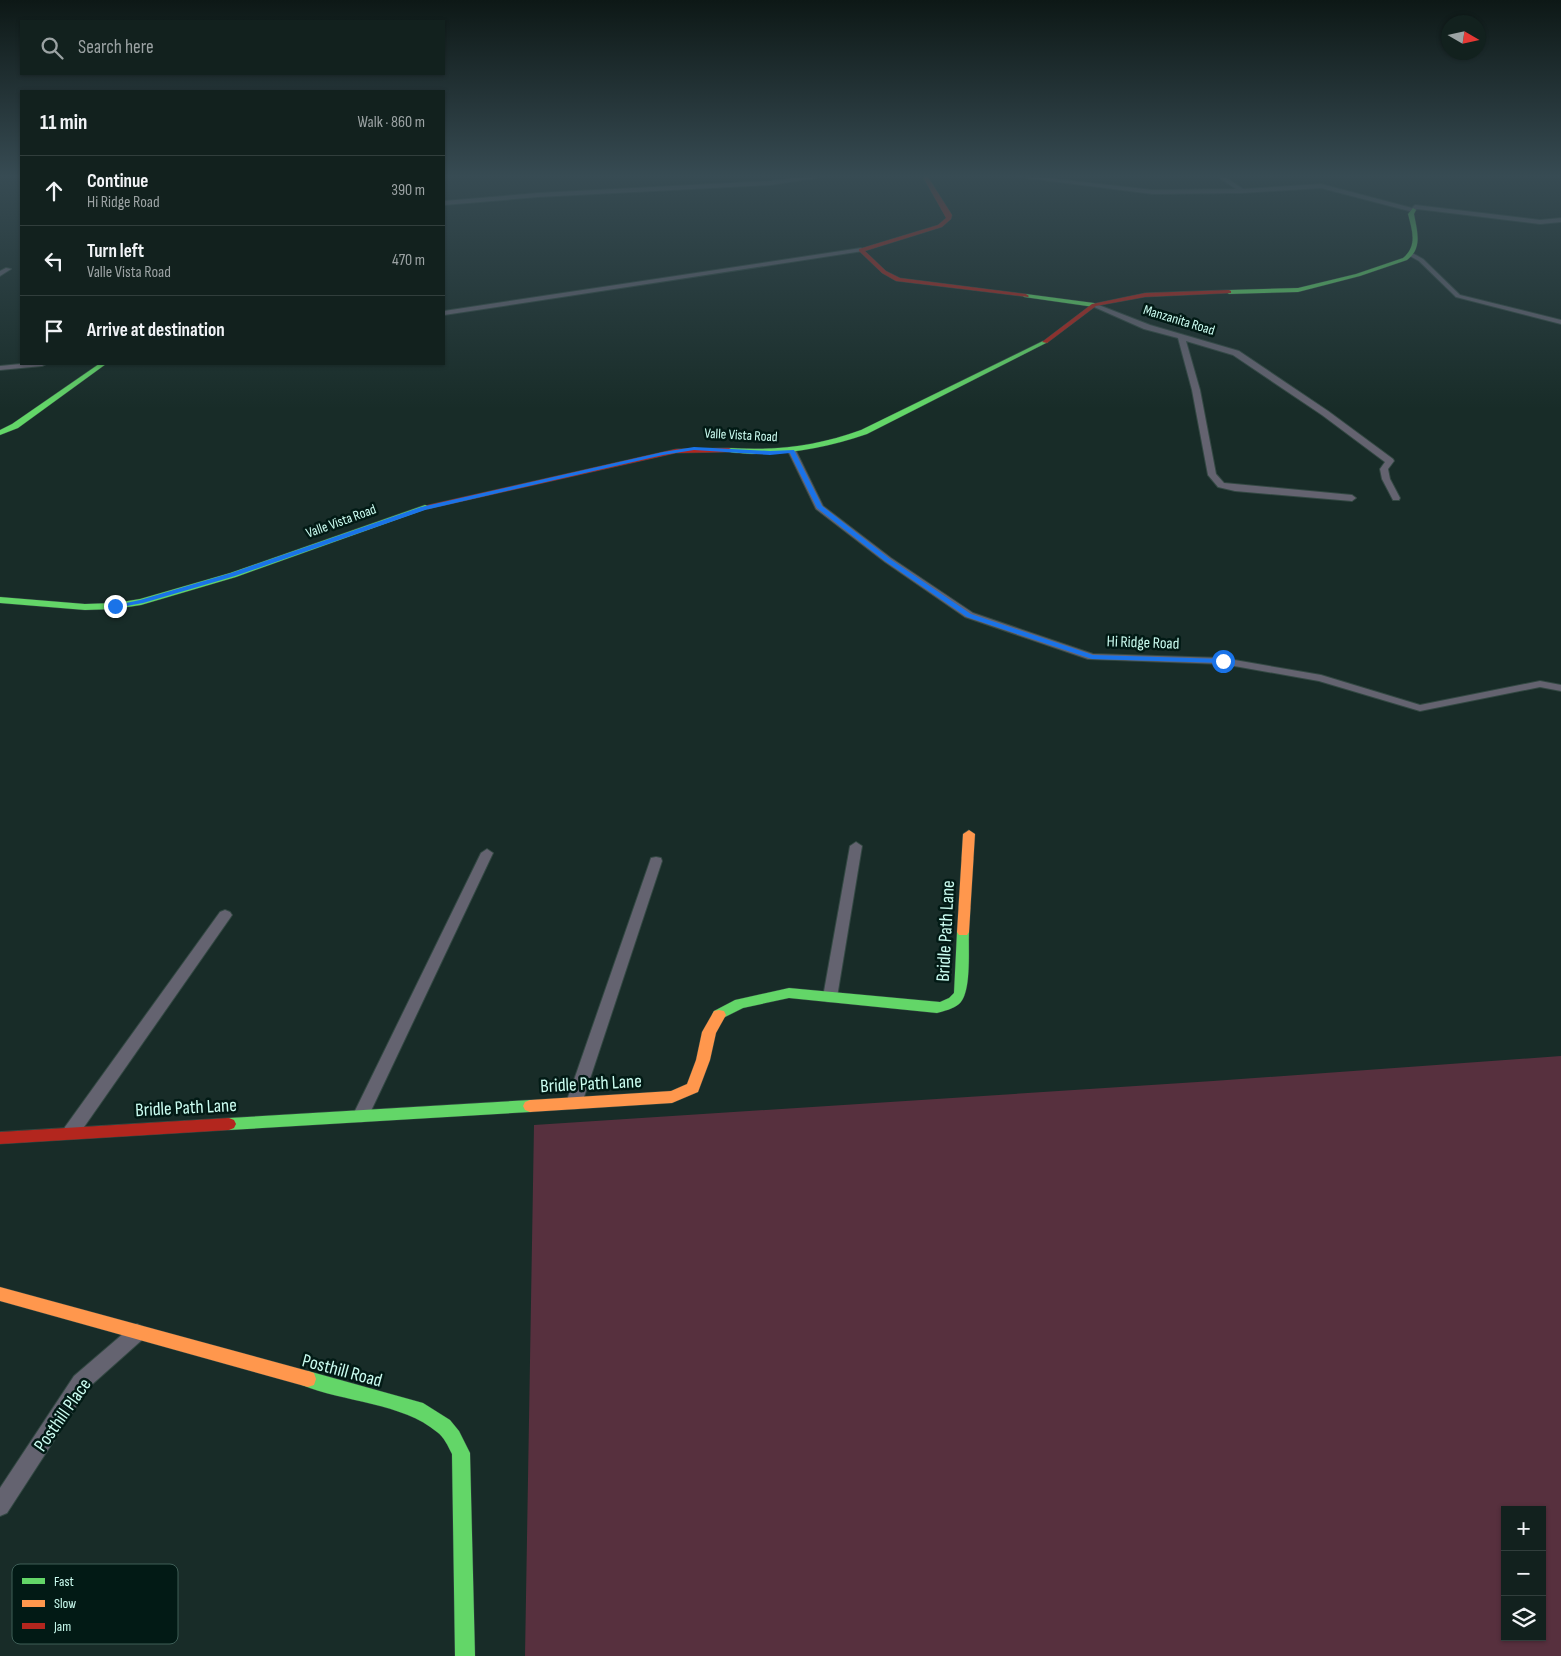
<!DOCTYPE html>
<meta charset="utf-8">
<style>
body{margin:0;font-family:"Sofia Sans Condensed",sans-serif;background:#1f2e2b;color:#f1f3f6}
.controls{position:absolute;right:15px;bottom:15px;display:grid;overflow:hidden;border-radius:0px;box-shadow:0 1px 4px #0004}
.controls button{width:45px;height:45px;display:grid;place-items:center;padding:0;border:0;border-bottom:1px solid #313e3c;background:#12211e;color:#f1f3f6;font:25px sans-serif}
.compass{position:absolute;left:1441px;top:15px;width:45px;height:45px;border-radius:50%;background:#12211e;box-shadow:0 1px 4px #0004;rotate:99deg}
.stop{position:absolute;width:15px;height:15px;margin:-11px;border:4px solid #1a73e8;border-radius:50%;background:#fff}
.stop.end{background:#1a73e8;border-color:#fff;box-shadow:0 1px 5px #0008}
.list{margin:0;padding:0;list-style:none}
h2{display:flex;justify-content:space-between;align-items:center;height:65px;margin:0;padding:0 20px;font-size:21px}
h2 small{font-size:16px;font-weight:400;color:#9ca3a4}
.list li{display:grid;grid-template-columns:32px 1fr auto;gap:15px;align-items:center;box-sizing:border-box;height:70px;padding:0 20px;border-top:1px solid #313e3c}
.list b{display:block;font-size:19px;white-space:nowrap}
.list p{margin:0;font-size:16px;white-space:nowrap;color:#9ca3a4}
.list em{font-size:16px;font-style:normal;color:#9ca3a4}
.icon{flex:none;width:28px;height:28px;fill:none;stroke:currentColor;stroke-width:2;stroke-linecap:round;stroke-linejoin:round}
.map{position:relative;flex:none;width:1561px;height:1656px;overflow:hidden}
.search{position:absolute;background:#12211e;box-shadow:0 1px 4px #0004;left:20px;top:20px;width:425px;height:55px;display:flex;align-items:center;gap:12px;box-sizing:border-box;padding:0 18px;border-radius:0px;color:#9ca3a4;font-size:19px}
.panel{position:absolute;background:#12211e;box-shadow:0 1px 4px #0004;left:20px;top:90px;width:425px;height:275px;border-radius:0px}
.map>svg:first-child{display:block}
.green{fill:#57303e;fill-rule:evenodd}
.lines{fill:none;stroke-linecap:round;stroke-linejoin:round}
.street-casing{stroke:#334843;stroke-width:2}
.fast-casing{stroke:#334843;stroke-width:1}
.slow-casing{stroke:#334843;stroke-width:1}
.jam-casing{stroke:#334843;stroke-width:1}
.street{fill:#646370;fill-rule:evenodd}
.fast{fill:#63d668;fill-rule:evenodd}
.slow{fill:#ff974d;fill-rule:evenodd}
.jam{fill:#b3261e;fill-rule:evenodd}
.route{fill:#1a73e8}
.labels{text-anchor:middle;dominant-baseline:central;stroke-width:5;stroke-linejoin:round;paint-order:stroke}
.far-street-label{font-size:14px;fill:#cbfdf1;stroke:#021a15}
.street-label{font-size:16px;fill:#cbfdf1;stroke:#021a15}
.near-street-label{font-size:19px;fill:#cbfdf1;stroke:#021a15}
.key{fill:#021a15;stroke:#3e5e57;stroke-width:1}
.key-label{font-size:14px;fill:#cbfdf1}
</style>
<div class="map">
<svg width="1561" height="1656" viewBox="0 0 1561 1656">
<rect width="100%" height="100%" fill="#182c28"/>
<path class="green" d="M1561,1056V1656H525L534,1125L1213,1081ZM1505,1510H1542V1637H1505Z"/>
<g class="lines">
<g class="street-casing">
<g id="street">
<path d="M804,177H822L770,185L538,197L444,205V201L538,193L770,181Z"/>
<path d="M1019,177H1038L1153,190L1236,189L1218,177H1225L1243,189L1321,184L1412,208L1415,205L1540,220L1561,218V222L1540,224L1417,209L1413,212L1321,188L1242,193L1153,194Z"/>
<path d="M861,248L864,250L863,251L444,315V311Z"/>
<path d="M1410,254H1414L1423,259L1460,295L1561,320V324L1456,297L1419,261L1410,256Z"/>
<path d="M6,268L11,269L0,276V271Z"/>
<path d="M1092,304H1096L1150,325L1239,351L1328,411L1393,459L1394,461L1388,469L1390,479L1400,498L1399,500H1393L1382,479L1380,469L1385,462L1322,415L1233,355L1186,341L1200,390L1216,474L1224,483L1352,495L1356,498L1352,501L1235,491L1218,487L1208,475L1192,390L1178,338L1144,329L1092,306Z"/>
<path d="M21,364H46L42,366L0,370V366Z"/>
<path d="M789,449L796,451L823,506L891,558L973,613L1093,654L1223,658L1321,675L1420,705L1540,681L1561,685V691L1540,687L1420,711L1319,681L1223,664L1088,659L965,617L885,562L816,509L788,451Z"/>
<path d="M856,842L862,846L837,997L835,1001L830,1002L825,1001L823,997L850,846Z"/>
<path d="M487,849L493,853L369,1115L367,1120L361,1122L355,1120L353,1115L481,853Z"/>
<path d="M656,857L661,858L662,861L582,1103L579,1108L574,1109L569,1108L566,1103L650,861L651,858Z"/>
<path d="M225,910L230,912L232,915L230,918L77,1137L71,1139L65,1137L63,1132L65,1127L220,912Z"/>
<path d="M137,1324L143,1327L146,1333L143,1339L88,1388L7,1513L0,1516V1488L74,1376L131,1327Z"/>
</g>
</g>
<g class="fast-casing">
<g id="fast">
<path d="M1413,208L1416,210L1414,214C1417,231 1423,248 1407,260L1360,276L1298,292L1229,294L1226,292L1229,290L1298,288L1356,274L1403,258C1418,246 1412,230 1408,214Z"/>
<path d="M1026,294L1094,303L1097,305L1094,307L1024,297L1023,296Z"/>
<path d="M1043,341L1048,342L867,434C829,447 792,454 752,454C744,453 732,454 725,450L729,448C776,451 817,446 861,430Z"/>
<path d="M99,364H106L18,428L0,435V430L12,424Z"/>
<path d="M425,505L432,507L236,577L141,605L115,609L85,610L0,603V597L85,604L115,603L140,599L230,573Z"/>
<path d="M963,928L967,929L969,932C968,949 972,993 959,1004C953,1009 944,1011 937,1013L789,998L743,1008L719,1020L714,1019L712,1015L714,1011L735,1000L789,988L940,1002L949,998L954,993L957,932L959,929Z"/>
<path d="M530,1100L535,1102L537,1106L535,1110L530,1112L229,1130L224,1128L222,1124L224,1120L229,1118Z"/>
<path d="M308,1371L423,1403L450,1420L459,1431L470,1453L475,1656H455L452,1454C448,1446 444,1437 437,1432C403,1403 343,1402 302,1385L300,1379L302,1373Z"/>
</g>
</g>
<g class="slow-casing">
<g id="slow">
<path d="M969,830L975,834L969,932L967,935H959L957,932L963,834Z"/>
<path d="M719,1010L724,1011L726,1015L716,1033L710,1060L698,1092L672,1103L530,1112L525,1110L523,1106L525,1102L530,1100L671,1091L687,1084L696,1060L702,1032L714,1011Z"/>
<path d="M0,1287L308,1371L314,1373L316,1379L314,1385L308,1387L0,1301Z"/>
</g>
</g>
<g class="jam-casing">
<g id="jam">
<path d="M923,177H928L952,215L951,219L942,227L865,251L886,271L900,278L1026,294L1029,296L1028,297L896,281L882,273L859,251V249L938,225L946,218Z"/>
<path d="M1229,290L1231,291V293L1145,297L1096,306L1047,343L1042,342L1092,304L1145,293Z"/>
<path d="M729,448L733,450L732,452L676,453L428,509L424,507L428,505L676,449Z"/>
<path d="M229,1118L234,1120L236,1124L234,1128L229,1130L0,1144V1132Z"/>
</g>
</g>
<use href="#street" class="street"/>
<use href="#fast" class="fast"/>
<use href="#slow" class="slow"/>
<use href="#jam" class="jam"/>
</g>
<linearGradient id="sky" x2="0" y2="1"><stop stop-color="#0d1816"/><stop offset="0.43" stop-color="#374b53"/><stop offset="1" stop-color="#374b53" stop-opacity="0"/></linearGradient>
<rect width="1561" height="409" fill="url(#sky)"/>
<path class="route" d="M694,447L770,451L794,450L822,506L890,559L971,614L1093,655L1223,659L1227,661L1223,663L1092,659L967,617L885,561L817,508L790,453L770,455L694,450L663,455L425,510L235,576L143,603L115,608L112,606L140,600L231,573L421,507L663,452Z"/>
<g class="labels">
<g class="far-street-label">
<text transform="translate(1179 320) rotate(17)">Manzanita Road</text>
<text transform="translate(741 435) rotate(3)">Valle Vista Road</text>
<text transform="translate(341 521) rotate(-20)">Valle Vista Road</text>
</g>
<g class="street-label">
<text transform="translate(1143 643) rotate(2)">Hi Ridge Road</text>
</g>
<g class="near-street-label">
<text transform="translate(946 931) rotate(-87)">Bridle Path Lane</text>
<text transform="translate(591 1084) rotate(-3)">Bridle Path Lane</text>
<text transform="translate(186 1108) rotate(-3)">Bridle Path Lane</text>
<text transform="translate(342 1371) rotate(15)">Posthill Road</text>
<text transform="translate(63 1415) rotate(-55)">Posthill Place</text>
</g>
</g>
<rect x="12" y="1564" width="166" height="80" rx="8" class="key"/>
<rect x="22" y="1578" width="23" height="6" fill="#63d668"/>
<rect x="22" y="1600" width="23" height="7" fill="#ff974d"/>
<rect x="22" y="1623" width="23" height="6" fill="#b3261e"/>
<g class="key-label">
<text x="54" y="1586">Fast</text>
<text x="54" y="1608">Slow</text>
<text x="54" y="1631">Jam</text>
</g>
</svg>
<div class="controls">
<button>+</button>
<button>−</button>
<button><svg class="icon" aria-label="layers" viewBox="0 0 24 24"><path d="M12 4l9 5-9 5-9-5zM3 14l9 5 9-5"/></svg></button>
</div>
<svg class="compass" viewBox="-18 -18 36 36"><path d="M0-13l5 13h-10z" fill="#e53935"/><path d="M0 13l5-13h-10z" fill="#9ca3a4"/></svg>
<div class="stop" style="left:1223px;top:661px"></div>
<div class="stop end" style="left:115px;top:606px"></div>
<div class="search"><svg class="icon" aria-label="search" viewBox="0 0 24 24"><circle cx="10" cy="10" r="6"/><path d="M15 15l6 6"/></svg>Search here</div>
<section class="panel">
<h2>11 min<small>Walk · 860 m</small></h2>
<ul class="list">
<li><svg class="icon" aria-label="ahead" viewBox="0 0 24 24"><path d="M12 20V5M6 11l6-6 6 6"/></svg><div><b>Continue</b><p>Hi Ridge Road</p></div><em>390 m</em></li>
<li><svg class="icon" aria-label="left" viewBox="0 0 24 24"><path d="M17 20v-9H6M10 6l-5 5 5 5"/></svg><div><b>Turn left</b><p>Valle Vista Road</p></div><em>470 m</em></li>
<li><svg class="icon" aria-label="arrive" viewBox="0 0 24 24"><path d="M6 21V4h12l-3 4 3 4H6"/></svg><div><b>Arrive at destination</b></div></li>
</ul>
</section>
</div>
